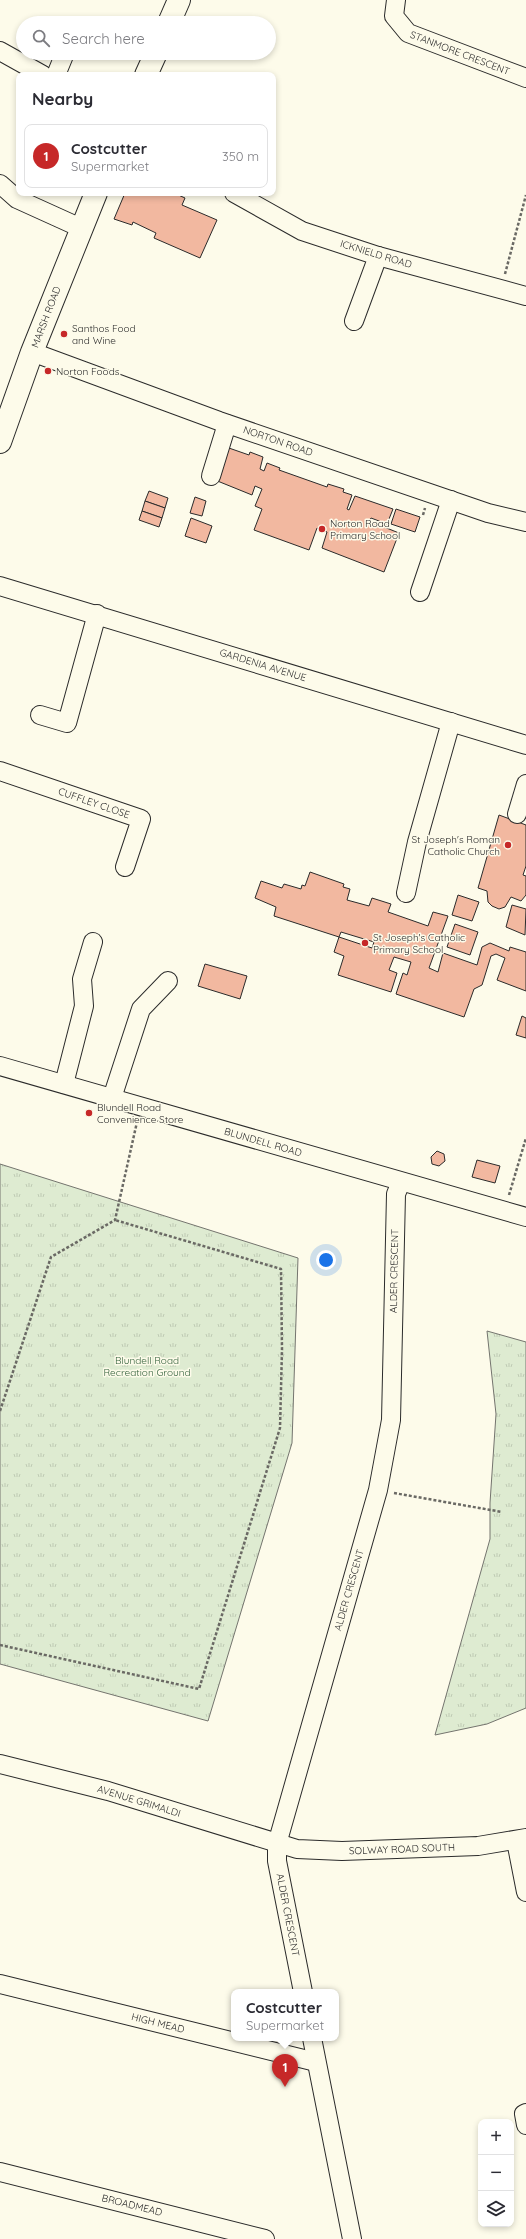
<!DOCTYPE html>
<meta charset="utf-8">
<style>
body{margin:0;font-family:Quicksand,sans-serif;background:#f2f2f3;color:#2b2b33}
.controls{position:absolute;right:12px;bottom:12px;display:grid;overflow:hidden;border-radius:8px;box-shadow:0 2px 6px #0003}
.controls button{width:36px;height:36px;display:grid;place-items:center;padding:0;border:0;border-bottom:1px solid #e1e1e2;background:#fff;color:#2b2b33;font:20px sans-serif}
.you{position:absolute;left:326px;top:1260px;width:14px;height:14px;margin:-10px;border:3px solid #fff;border-radius:50%;background:#1a73e8;box-shadow:0 0 0 6px #1a73e833}
.badge{display:grid;place-items:center;width:26px;height:26px;border-radius:50%;background:#c62828;color:#fff;font-size:13px;font-weight:700}
.pin{position:absolute;translate:-50% -33px;filter:drop-shadow(0 1px 2px #0008)}
.pin::after{content:'';position:absolute;top:21px;width:14px;height:12px;background:inherit;clip-path:polygon(0 0,100% 0,50% 100%)}
.popup{position:absolute;left:231px;top:1989px;width:108px;height:52px;box-sizing:border-box;display:grid;place-content:center;border-radius:8px;background:#fff;filter:drop-shadow(0 1px 3px #0005);font-size:13px;white-space:nowrap;color:#7c7c81}
.popup b{font-size:15px;color:#2b2b33}
.popup::after{content:'';position:absolute;left:50%;top:100%;margin-left:-8px;border:8px solid transparent;border-top-color:#fff}
.list{margin:0;padding:0;list-style:none}
h2{display:flex;justify-content:space-between;align-items:center;height:52px;margin:0;padding:0 16px;font-size:17px}
h2 small{font-size:13px;font-weight:400;color:#7c7c81}
.list li{display:grid;grid-template-columns:26px 1fr auto;gap:12px;align-items:center;box-sizing:border-box;height:64px;margin:0 8px 8px;padding:0 8px;border:1px solid #e1e1e2;border-radius:8px}
.list b{display:block;font-size:15px;white-space:nowrap}
.list p{margin:0;font-size:13px;white-space:nowrap;color:#7c7c81}
.list em{font-size:13px;font-style:normal;color:#7c7c81}
.icon{flex:none;width:22px;height:22px;fill:none;stroke:currentColor;stroke-width:2;stroke-linecap:round;stroke-linejoin:round}
.map{position:relative;flex:none;width:526px;height:2239px;overflow:hidden}
.search{position:absolute;background:#fff;box-shadow:0 2px 6px #0003;left:16px;top:16px;width:260px;height:44px;display:flex;align-items:center;gap:10px;box-sizing:border-box;padding:0 14px;border-radius:22px;color:#7c7c81;font-size:15px}
.panel{position:absolute;background:#fff;box-shadow:0 2px 6px #0003;left:16px;top:72px;width:260px;height:124px;border-radius:8px}
.map>svg:first-child{display:block}
.park{fill:url(#park-tufts);stroke:#74746e}
.building{fill:#f2b8a0;stroke:#2b2b2b}
.lines{fill:none;stroke-linecap:round;stroke-linejoin:round}
.minor-casing{stroke:#2b2b2b;stroke-width:20}
.major-casing{stroke:#2b2b2b;stroke-width:24}
.path{stroke:#6a6964;stroke-width:2.5;stroke-dasharray:3 2;stroke-linecap:butt}
.minor{stroke:#fdfbea;stroke-width:18}
.major{stroke:#fdfbea;stroke-width:22}
.poi-dot{fill:#c62828;stroke:#fdfbea;stroke-width:1.5}
.labels{text-anchor:middle;dominant-baseline:central;stroke-width:3;stroke-linejoin:round;paint-order:stroke}
.street-label{font-size:10px;fill:#2b2b2b;stroke:#fdfbea}
.poi-label{font-size:10px;fill:#2b2b2b;stroke:#fdfbea;text-anchor:start}
.park-label{font-size:10px;fill:#34623c;stroke:#fdfbea}
</style>
<div class="map">
<svg width="526" height="2239" viewBox="0 0 526 2239">
<defs>
<pattern id="park-tufts" width="24" height="20" patternUnits="userSpaceOnUse"><rect width="24" height="20" fill="#deebd1"/><path d="M3 7l-1-3M5 7V3M7 7l1-3M15 17l-1-3M17 17v-4M19 17l1-3" fill="none" stroke="#bfcab4"/></pattern>
</defs>
<rect width="100%" height="100%" fill="#fdfbea"/>
<g class="park">
<path d="M0,1164L298,1258L292,1443L208,1721L0,1664Z"/>
<path d="M487,1331L526,1342V1708L487,1724L435,1735L490,1539V1503L496,1414Z"/>
</g>
<g class="building">
<path d="M125,193H174L185,198L182,205L217,220L200,258L154,238L156,233L133,222L132,225L114,219Z"/>
<path d="M226,447L249,455L250,452L263,457L260,469L264,471L267,463L280,468L279,470L327,487L328,484L344,489L343,492L352,495L347,509L349,510L355,496L393,509L387,524L371,518L369,521L399,533L384,572L322,548L327,532L317,528L309,550L254,530L262,509L255,506L262,489L255,486L252,495L215,480Z"/>
<path d="M149,491L168,498L165,508L145,501Z"/>
<path d="M195,497L206,501L202,516L190,513Z"/>
<path d="M145,501L165,508L162,518L142,511Z"/>
<path d="M396,509L420,517L415,532L391,524Z"/>
<path d="M142,511L162,518L159,527L139,520Z"/>
<path d="M191,518L212,526L206,543L185,536Z"/>
<path d="M499,815L526,825V866L523,875L526,876V895L521,901L511,897L505,907L499,909L492,906L488,902L487,891L478,888Z"/>
<path d="M310,872L344,884L343,887L350,889L347,900L369,906L372,898L391,904L388,912L428,926L433,912L448,916L429,968L438,972L443,953L477,965L482,947L490,943L509,951L510,947L526,952V991L497,980L505,958L496,954L491,956L482,985L474,989L464,1017L396,994L403,973L407,975L411,962L394,957L389,970L397,973L391,992L338,975L344,956L334,952L339,937L372,948L374,942L341,932L339,937L274,916L276,907L255,898L261,881L282,888L284,884L301,889L302,885L305,886Z"/>
<path d="M458,895L479,902L472,921L452,915Z"/>
<path d="M512,905L526,909L525,935L506,927Z"/>
<path d="M455,924L478,932L470,955L447,947Z"/>
<path d="M205,964L247,976L240,999L198,986Z"/>
<path d="M522,1016L526,1018V1038L516,1035Z"/>
<path d="M437,1151L444,1154L445,1161L439,1166L432,1164L431,1157Z"/>
<path d="M477,1160L500,1166L495,1183L472,1177Z"/>
</g>
<g class="lines">
<g class="minor-casing">
<g id="minor">
<path d="M396,0L394,16L408,33L526,78"/>
<path d="M0,51L43,75"/>
<path d="M56,75L65,53"/>
<path d="M0,184L17,199L81,228"/>
<path d="M234,193L302,231L378,256L526,296"/>
<path d="M354,321L378,256"/>
<path d="M32,352L219,421L488,513L526,522"/>
<path d="M211,476L227,424"/>
<path d="M0,586L526,745"/>
<path d="M420,592L451,500"/>
<path d="M40,715L67,723L97,614"/>
<path d="M0,771L141,819L125,867"/>
<path d="M517,814L526,784"/>
<path d="M406,893L417,842L451,722"/>
<path d="M0,1066L526,1217"/>
<path d="M64,1084L84,1006L82,979L93,942"/>
<path d="M112,1098L141,1009L168,981"/>
<path d="M0,1764L108,1791L297,1849L342,1851L478,1846L526,1838"/>
<path d="M516,1841L526,1892"/>
<path d="M0,1984L316,2062"/>
<path d="M303,1992L277,1861V1844L378,1490L391,1420L396,1194L401,1182"/>
<path d="M312,2038L352,2239"/>
<path d="M526,2113L524,2114L526,2125"/>
<path d="M0,2172L265,2239"/>
</g>
</g>
<g class="major-casing">
<g id="major">
<path d="M169,23L179,0"/>
<path d="M146,75L156,53"/>
<path d="M0,442L32,352L96,193"/>
</g>
</g>
<g class="path">
<path d="M505,274L526,195"/>
<path d="M423,515L425,508"/>
<path d="M509,1195L526,1138"/>
<path d="M0,1411L51,1257L115,1220L137,1122"/>
<path d="M394,1493L502,1512"/>
<path d="M0,1645L199,1689L280,1428L282,1350L281,1269L115,1220"/>
</g>
<use href="#minor" class="minor"/>
<use href="#major" class="major"/>
</g>
<g class="poi-dot">
<circle cx="64" cy="334" r="4"/>
<circle cx="48" cy="371" r="4"/>
<circle cx="322" cy="529" r="4"/>
<circle cx="508" cy="845" r="4"/>
<circle cx="365" cy="943" r="4"/>
<circle cx="89" cy="1113" r="4"/>
</g>
<g class="labels">
<g class="street-label">
<text transform="translate(460 53) rotate(21)">STANMORE CRESCENT</text>
<text transform="translate(376 254) rotate(17)">ICKNIELD ROAD</text>
<text transform="translate(46 317) rotate(-69)">MARSH ROAD</text>
<text transform="translate(278 441) rotate(19)">NORTON ROAD</text>
<text transform="translate(263 665) rotate(17)">GARDENIA AVENUE</text>
<text transform="translate(94 803) rotate(19)">CUFFLEY CLOSE</text>
<text transform="translate(263 1142) rotate(16)">BLUNDELL ROAD</text>
<text transform="translate(394 1271) rotate(-89)">ALDER CRESCENT</text>
<text transform="translate(349 1590) rotate(-74)">ALDER CRESCENT</text>
<text transform="translate(139 1801) rotate(17)">AVENUE GRIMALDI</text>
<text transform="translate(402 1849) rotate(-2)">SOLWAY ROAD SOUTH</text>
<text transform="translate(288 1915) rotate(79)">ALDER CRESCENT</text>
<text transform="translate(158 2023) rotate(14)">HIGH MEAD</text>
<text transform="translate(132 2205) rotate(14)">BROADMEAD</text>
</g>
<g class="poi-label">
<text x="72" y="328">Santhos Food<tspan x="72" dy="12">and Wine</tspan></text>
<text x="56" y="371">Norton Foods</text>
<text x="330" y="523">Norton Road<tspan x="330" dy="12">Primary School</tspan></text>
<text x="500" y="839" text-anchor="end">St Joseph's Roman<tspan x="500" dy="12">Catholic Church</tspan></text>
<text x="373" y="937">St Joseph's Catholic<tspan x="373" dy="12">Primary School</tspan></text>
<text x="97" y="1107">Blundell Road<tspan x="97" dy="12">Convenience Store</tspan></text>
</g>
<g class="park-label">
<text x="147" y="1360">Blundell Road<tspan x="147" dy="12">Recreation Ground</tspan></text>
</g>
</g>
</svg>
<div class="controls">
<button>+</button>
<button>−</button>
<button><svg class="icon" aria-label="layers" viewBox="0 0 24 24"><path d="M12 4l9 5-9 5-9-5zM3 14l9 5 9-5"/></svg></button>
</div>
<div class="you"></div>
<div class="pin badge" style="left:285px;top:2087px">1</div>
<div class="popup"><b>Costcutter</b>Supermarket</div>
<div class="search"><svg class="icon" aria-label="search" viewBox="0 0 24 24"><circle cx="10" cy="10" r="6"/><path d="M15 15l6 6"/></svg>Search here</div>
<section class="panel">
<h2>Nearby<small></small></h2>
<ul class="list">
<li><span class="badge">1</span><div><b>Costcutter</b><p>Supermarket</p></div><em>350 m</em></li>
</ul>
</section>
</div>
